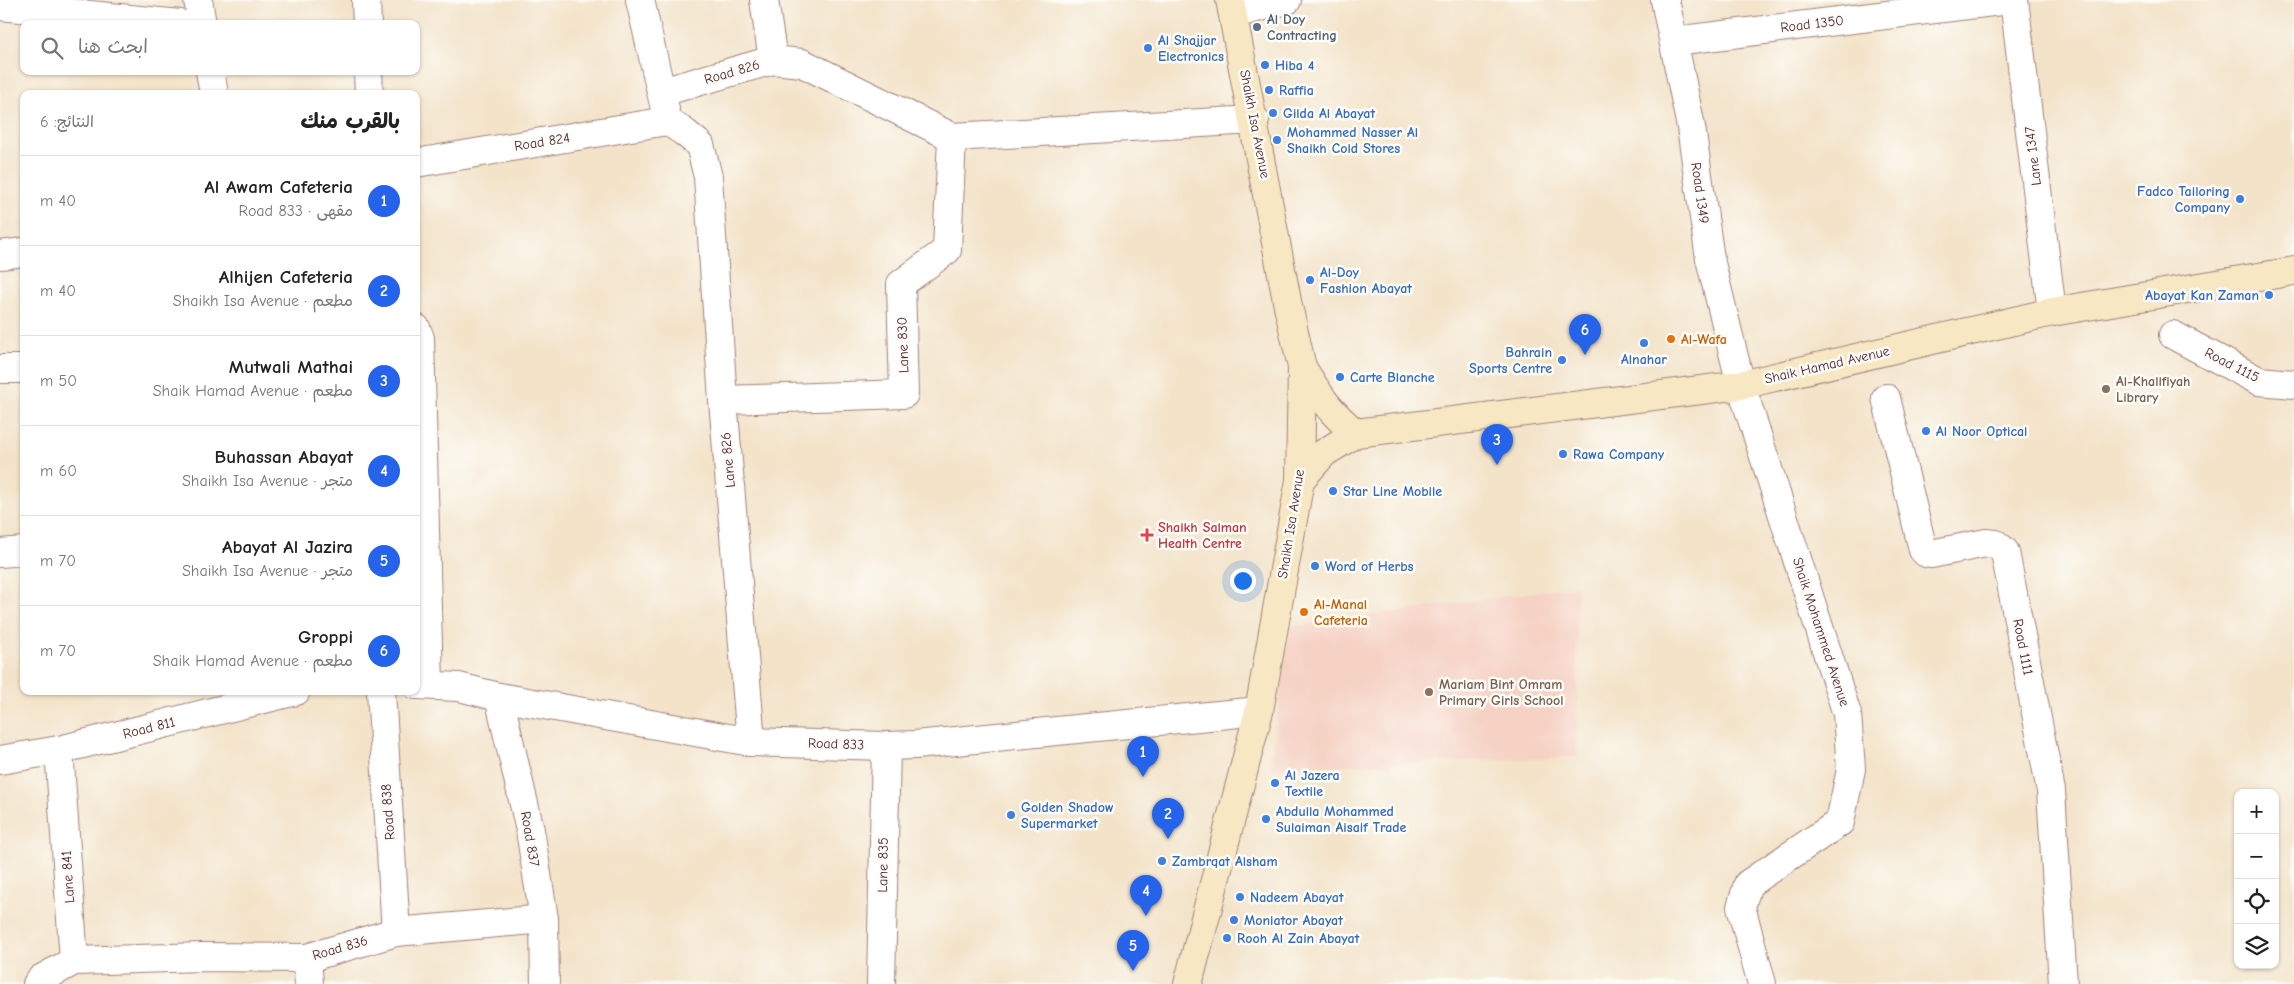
<!DOCTYPE html>
<html lang="ar">
<meta charset="utf-8">
<style>
body{margin:0;font-family:"Comic Neue","Playpen Sans Arabic",sans-serif;background:#f2f2f2;color:#222;direction:rtl}
.controls{position:absolute;right:15px;bottom:15px;display:grid;overflow:hidden;border-radius:10px;box-shadow:0 1px 4px #0004}
.controls button{width:45px;height:45px;display:grid;place-items:center;padding:0;border:0;border-bottom:1px solid #e0e0e0;background:#fff;color:#222;font:25px sans-serif}
.you{position:absolute;left:1242px;top:580px;width:18px;height:18px;margin:-12px;border:4px solid #fff;border-radius:50%;background:#1a73e8;box-shadow:0 0 0 8px #1a73e833}
.badge{display:grid;place-items:center;width:32px;height:32px;border-radius:50%;background:#2563eb;color:#fff;font-size:16px;font-weight:700}
.pin{position:absolute;translate:-50% -41px;filter:drop-shadow(0 1px 2px #0008)}
.pin::after{content:'';position:absolute;top:26px;width:18px;height:15px;background:inherit;clip-path:polygon(0 0,100% 0,50% 100%)}
.list{margin:0;padding:0;list-style:none}
h2{display:flex;justify-content:space-between;align-items:center;height:65px;margin:0;padding:0 20px;font-size:21px}
h2 small{font-size:16px;font-weight:400;color:#767676}
.list li{display:grid;grid-template-columns:32px 1fr auto;gap:15px;align-items:center;box-sizing:border-box;height:90px;padding:0 20px;border-top:1px solid #e0e0e0}
.list b{display:block;font-size:19px;white-space:nowrap}
.list p{margin:0;font-size:16px;white-space:nowrap;color:#767676}
.list em{font-size:16px;font-style:normal;color:#767676}
.icon{flex:none;width:28px;height:28px;fill:none;stroke:currentColor;stroke-width:2;stroke-linecap:round;stroke-linejoin:round}
.map{position:relative;flex:none;width:2294px;height:984px;overflow:hidden;direction:ltr}
.search{position:absolute;background:#fff;box-shadow:0 1px 4px #0004;left:20px;top:20px;width:400px;height:55px;display:flex;align-items:center;gap:12px;box-sizing:border-box;padding:0 18px;border-radius:10px;color:#767676;font-size:19px}
.panel{position:absolute;background:#fff;box-shadow:0 1px 4px #0004;left:20px;top:90px;width:400px;height:605px;border-radius:10px;direction:rtl}
.map>svg:first-child{display:block}
.built{fill:#f6d2c4}
.lines{fill:none;stroke-linecap:round;stroke-linejoin:round}
.street-casing{stroke:#9e817a;stroke-width:30}
.secondary-casing{stroke:#9e817a;stroke-width:30}
.street{stroke:#fff;stroke-width:28}
.secondary{stroke:#f7e8c3;stroke-width:28}
.service-dot{fill:#5c6f8a;stroke:#fdfcf7;stroke-width:2}
.shop-dot{fill:#3f7fe0;stroke:#fdfcf7;stroke-width:2}
.food-dot{fill:#e8710a;stroke:#fdfcf7;stroke-width:2}
.education-dot{fill:#8d6e63;stroke:#fdfcf7;stroke-width:2}
.health-dot{fill:#e0444e;stroke:#fdfcf7;stroke-width:2}
.labels{text-anchor:middle;dominant-baseline:central;stroke-width:5;stroke-linejoin:round;paint-order:stroke}
.service-label{font-size:14px;font-weight:bold;fill:#4e5e75;stroke:#fdfcf7;text-anchor:start}
.street-label{font-size:14px;fill:#4a1f2b;stroke:#fdfcf7}
.shop-label{font-size:14px;font-weight:bold;fill:#366cbe;stroke:#fdfcf7;text-anchor:start}
.food-label{font-size:14px;font-weight:bold;fill:#c56008;stroke:#fdfcf7;text-anchor:start}
.education-label{font-size:14px;font-weight:bold;fill:#785e54;stroke:#fdfcf7;text-anchor:start}
.health-label{font-size:14px;font-weight:bold;fill:#be3a42;stroke:#fdfcf7;text-anchor:start}
</style>
<div class="map">
<svg width="2294" height="984" viewBox="0 0 2294 984">
<rect width="100%" height="100%" fill="#fdfcf7"/>
<filter id="ink" filterUnits="userSpaceOnUse"><feTurbulence type="fractalNoise" baseFrequency=".02" numOctaves="2"/><feDisplacementMap in="SourceGraphic" scale="10" xChannelSelector="R" yChannelSelector="G"/><feConvolveMatrix kernelMatrix="1 2 1 2 8 2 1 2 1" color-interpolation-filters="sRGB"/></filter>
<filter id="wash" filterUnits="userSpaceOnUse"><feTurbulence type="fractalNoise" baseFrequency=".0096" numOctaves="4" result="noise"/><feDisplacementMap in="SourceGraphic" scale="20" xChannelSelector="R" yChannelSelector="G"/><feGaussianBlur stdDeviation="1.12" result="paint"/><feColorMatrix in="noise" values="0 0 0 0 0 0 0 0 0 0 0 0 0 0 0 0 0 1.4 0 .05"/><feComposite in="paint" operator="in"/></filter>
<g filter="url(#wash)">
<rect width="100%" height="100%" fill="#f3e3c9"/>
<path class="built" d="M1577,586V757L1270,768L1290,627Z"/>
</g>
<g filter="url(#ink)">
<g class="lines">
<g class="street-casing">
<g id="street">
<path d="M198,0L202,24"/>
<path d="M366,0L367,24"/>
<path d="M640,0L665,109"/>
<path d="M764,0L773,60"/>
<path d="M1665,0L1691,127L1710,259L1741,385L1847,714L1851,769L1840,822L1748,884L1741,907L1762,984"/>
<path d="M2014,0L2052,312"/>
<path d="M0,6L180,24"/>
<path d="M1234,14L1287,0"/>
<path d="M1674,41L2009,0"/>
<path d="M210,71L214,94"/>
<path d="M368,71L369,94"/>
<path d="M662,92L773,60L802,63L952,137L1255,120"/>
<path d="M416,163L667,121L684,132L700,145L708,177L723,400L751,742"/>
<path d="M0,255L24,252"/>
<path d="M416,328L420,338L429,685"/>
<path d="M2173,335L2259,381L2294,384"/>
<path d="M0,369H24"/>
<path d="M1886,398L1923,550L1926,553L1931,554L1986,543L1996,544L2005,552L2051,791L2063,984"/>
<path d="M723,400L904,394L901,284L947,250L952,137"/>
<path d="M0,553L24,551"/>
<path d="M416,685L459,687L499,697L751,742L886,746L915,745L1259,711"/>
<path d="M381,691L396,932"/>
<path d="M499,697L530,830L544,919L545,984"/>
<path d="M0,760L59,750L296,691"/>
<path d="M307,958L309,984"/>
<path d="M74,961L202,957L307,958L396,932L544,919"/>
<path d="M37,984L41,979L74,961L59,750"/>
<path d="M881,984L886,746"/>
</g>
</g>
<g class="secondary-casing">
<g id="secondary">
<path d="M1302,367C1319,395 1330,413 1356,433"/>
<path d="M1300,480L1324,453L1356,433L1741,385L2052,312L2294,271"/>
<path d="M1188,984L1259,711L1300,480L1302,367L1288,306L1230,0"/>
</g>
</g>
<use href="#street" class="street"/>
<use href="#secondary" class="secondary"/>
</g>
</g>
<circle class="service-dot" cx="1257" cy="27" r="5"/>
<g class="shop-dot">
<circle cx="1148" cy="48" r="5"/>
<circle cx="1265" cy="65" r="5"/>
<circle cx="1269" cy="90" r="5"/>
<circle cx="1273" cy="113" r="5"/>
<circle cx="1277" cy="140" r="5"/>
<circle cx="2240" cy="199" r="5"/>
<circle cx="1310" cy="280" r="5"/>
<circle cx="2269" cy="295" r="5"/>
<circle cx="1644" cy="343" r="5"/>
<circle cx="1562" cy="360" r="5"/>
<circle cx="1340" cy="377" r="5"/>
<circle cx="1926" cy="431" r="5"/>
<circle cx="1563" cy="454" r="5"/>
<circle cx="1333" cy="491" r="5"/>
<circle cx="1315" cy="566" r="5"/>
<circle cx="1275" cy="783" r="5"/>
<circle cx="1011" cy="815" r="5"/>
<circle cx="1266" cy="819" r="5"/>
<circle cx="1162" cy="861" r="5"/>
<circle cx="1240" cy="897" r="5"/>
<circle cx="1234" cy="920" r="5"/>
<circle cx="1227" cy="938" r="5"/>
</g>
<g class="food-dot">
<circle cx="1671" cy="339" r="5"/>
<circle cx="1304" cy="612" r="5"/>
</g>
<g class="education-dot">
<circle cx="2106" cy="389" r="5"/>
<circle cx="1429" cy="692" r="5"/>
</g>
<path class="health-dot" d="M1144.5 527.5h5v5h5v5h-5v5h-5v-5h-5v-5h5z"/>
<g class="labels">
<g class="service-label">
<text x="1267" y="19">Al Doy<tspan x="1267" dy="16">Contracting</tspan></text>
</g>
<g class="street-label">
<text transform="translate(1812 24) rotate(-7)">Road 1350</text>
<text transform="translate(732 72) rotate(-16)">Road 826</text>
<text transform="translate(1255 124) rotate(79)">Shaikh Isa Avenue</text>
<text transform="translate(542 142) rotate(-9)">Road 824</text>
<text transform="translate(2033 156) rotate(-97)">Lane 1347</text>
<text transform="translate(1700 193) rotate(82)">Road 1349</text>
<text transform="translate(903 345) rotate(-92)">Lane 830</text>
<text transform="translate(1827 365) rotate(-13)">Shaik Hamad Avenue</text>
<text transform="translate(2232 365) rotate(27)">Road 1115</text>
<text transform="translate(728 460) rotate(-95)">Lane 826</text>
<text transform="translate(1291 524) rotate(-81)">Shaikh Isa Avenue</text>
<text transform="translate(1821 632) rotate(72)">Shaik Mohammed Avenue</text>
<text transform="translate(2023 647) rotate(79)">Road 1111</text>
<text transform="translate(149 728) rotate(-14)">Road 811</text>
<text transform="translate(836 744) rotate(2)">Road 833</text>
<text transform="translate(388 812) rotate(-94)">Road 838</text>
<text transform="translate(530 839) rotate(80)">Road 837</text>
<text transform="translate(883 865) rotate(-89)">Lane 835</text>
<text transform="translate(68 877) rotate(-94)">Lane 841</text>
<text transform="translate(340 948) rotate(-16)">Road 836</text>
</g>
<g class="shop-label">
<text x="1158" y="40">Al Shajjar<tspan x="1158" dy="16">Electronics</tspan></text>
<text x="1275" y="65">Hiba 4</text>
<text x="1279" y="90">Raffia</text>
<text x="1283" y="113">Gilda Al Abayat</text>
<text x="1287" y="132">Mohammed Nasser Al<tspan x="1287" dy="16">Shaikh Cold Stores</tspan></text>
<text x="2230" y="191" text-anchor="end">Fadco Tailoring<tspan x="2230" dy="16">Company</tspan></text>
<text x="1320" y="272">Al-Doy<tspan x="1320" dy="16">Fashion Abayat</tspan></text>
<text x="2259" y="295" text-anchor="end">Abayat Kan Zaman</text>
<text x="1552" y="352" text-anchor="end">Bahrain<tspan x="1552" dy="16">Sports Centre</tspan></text>
<text x="1644" y="359" text-anchor="middle">Alnahar</text>
<text x="1350" y="377">Carte Blanche</text>
<text x="1936" y="431">Al Noor Optical</text>
<text x="1573" y="454">Rawa Company</text>
<text x="1343" y="491">Star Line Mobile</text>
<text x="1325" y="566">Word of Herbs</text>
<text x="1285" y="775">Al Jazera<tspan x="1285" dy="16">Textile</tspan></text>
<text x="1021" y="807">Golden Shadow<tspan x="1021" dy="16">Supermarket</tspan></text>
<text x="1276" y="811">Abdulla Mohammed<tspan x="1276" dy="16">Sulaiman Aisaif Trade</tspan></text>
<text x="1172" y="861">Zambrqat Alsham</text>
<text x="1250" y="897">Nadeem Abayat</text>
<text x="1244" y="920">Moniator Abayat</text>
<text x="1237" y="938">Rooh Al Zain Abayat</text>
</g>
<g class="food-label">
<text x="1681" y="339">Al-Wafa</text>
<text x="1314" y="604">Al-Manal<tspan x="1314" dy="16">Cafeteria</tspan></text>
</g>
<g class="education-label">
<text x="2116" y="381">Al-Khalifiyah<tspan x="2116" dy="16">Library</tspan></text>
<text x="1439" y="684">Mariam Bint Omram<tspan x="1439" dy="16">Primary Girls School</tspan></text>
</g>
<g class="health-label">
<text x="1158" y="527">Shaikh Salman<tspan x="1158" dy="16">Health Centre</tspan></text>
</g>
</g>
</svg>
<div class="controls">
<button>+</button>
<button>−</button>
<button><svg class="icon" aria-label="locate" viewBox="0 0 24 24"><circle cx="12" cy="12" r="6"/><path d="M12 2v4M12 18v4M2 12h4M18 12h4"/></svg></button>
<button><svg class="icon" aria-label="layers" viewBox="0 0 24 24"><path d="M12 4l9 5-9 5-9-5zM3 14l9 5 9-5"/></svg></button>
</div>
<div class="you"></div>
<div class="pin badge" style="left:1143px;top:777px">1</div>
<div class="pin badge" style="left:1168px;top:839px">2</div>
<div class="pin badge" style="left:1497px;top:465px">3</div>
<div class="pin badge" style="left:1146px;top:916px">4</div>
<div class="pin badge" style="left:1133px;top:971px">5</div>
<div class="pin badge" style="left:1585px;top:355px">6</div>
<div class="search"><svg class="icon" aria-label="search" viewBox="0 0 24 24"><circle cx="10" cy="10" r="6"/><path d="M15 15l6 6"/></svg>ابحث هنا</div>
<section class="panel">
<h2>بالقرب منك<small>النتائج: 6</small></h2>
<ul class="list">
<li><span class="badge">1</span><div><b>Al Awam Cafeteria</b><p>مقهى · Road 833</p></div><em>40 m</em></li>
<li><span class="badge">2</span><div><b>Alhijen Cafeteria</b><p>مطعم · Shaikh Isa Avenue</p></div><em>40 m</em></li>
<li><span class="badge">3</span><div><b>Mutwali Mathai</b><p>مطعم · Shaik Hamad Avenue</p></div><em>50 m</em></li>
<li><span class="badge">4</span><div><b>Buhassan Abayat</b><p>متجر · Shaikh Isa Avenue</p></div><em>60 m</em></li>
<li><span class="badge">5</span><div><b>Abayat Al Jazira</b><p>متجر · Shaikh Isa Avenue</p></div><em>70 m</em></li>
<li><span class="badge">6</span><div><b>Groppi</b><p>مطعم · Shaik Hamad Avenue</p></div><em>70 m</em></li>
</ul>
</section>
</div>
